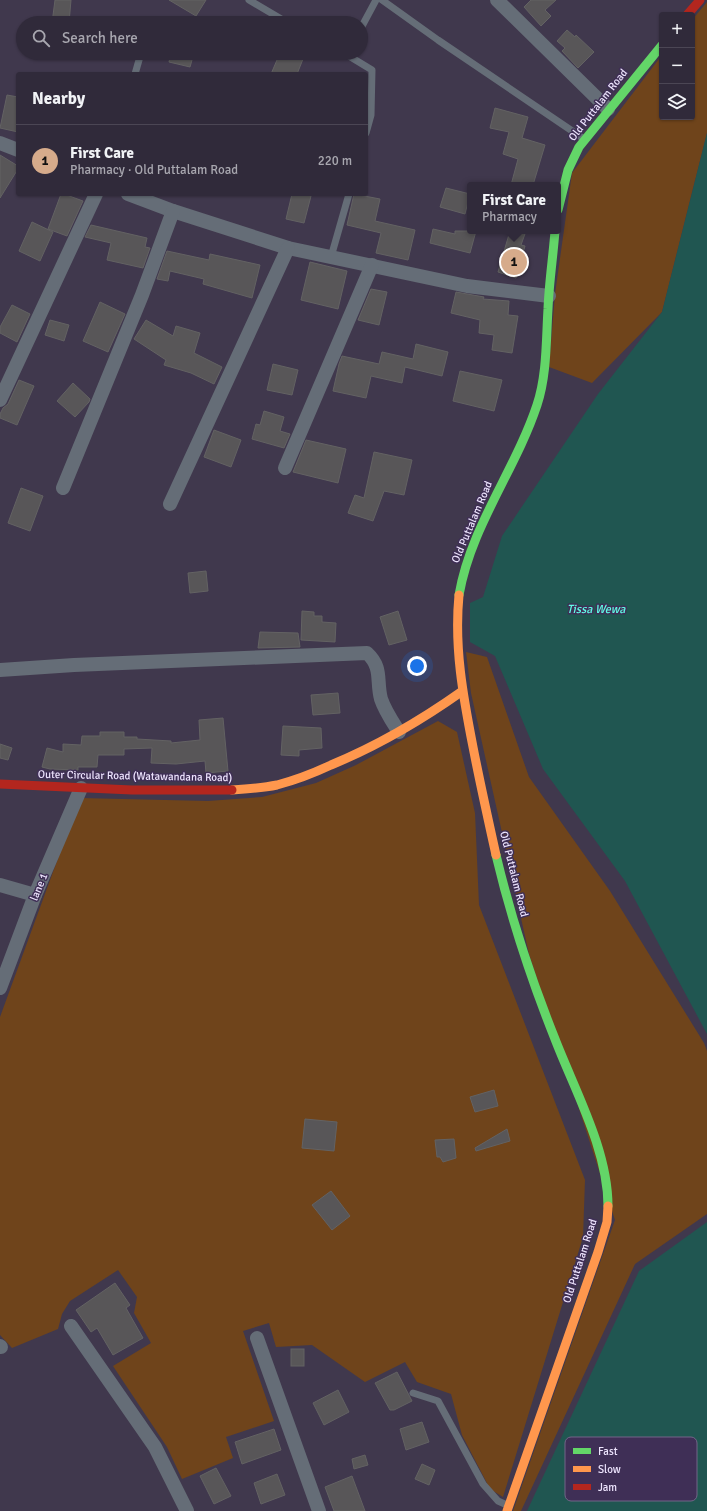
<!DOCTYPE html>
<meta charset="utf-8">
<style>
body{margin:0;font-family:Signika,sans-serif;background:#3c3645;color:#f1f3f6}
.controls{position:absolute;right:12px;top:12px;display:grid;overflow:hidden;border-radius:4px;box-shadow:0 1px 3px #0004}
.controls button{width:36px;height:36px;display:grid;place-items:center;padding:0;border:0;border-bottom:1px solid #4b4654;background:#302a3a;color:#f1f3f6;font:20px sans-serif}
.you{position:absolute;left:417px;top:666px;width:14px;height:14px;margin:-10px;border:3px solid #fff;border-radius:50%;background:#1a73e8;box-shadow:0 0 0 6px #1a73e833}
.badge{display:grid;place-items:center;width:26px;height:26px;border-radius:50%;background:#d6ab8b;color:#111;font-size:13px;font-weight:700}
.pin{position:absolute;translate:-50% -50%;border:2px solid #fff;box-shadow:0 1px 4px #0006}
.popup{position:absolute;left:467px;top:182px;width:94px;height:52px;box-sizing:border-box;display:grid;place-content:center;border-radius:4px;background:#302a3a;filter:drop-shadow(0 1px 3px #0005);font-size:13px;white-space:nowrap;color:#a8a7af}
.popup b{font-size:15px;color:#f1f3f6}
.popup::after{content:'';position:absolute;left:50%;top:100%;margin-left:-8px;border:8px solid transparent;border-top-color:#302a3a}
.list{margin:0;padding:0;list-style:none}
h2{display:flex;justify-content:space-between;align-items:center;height:52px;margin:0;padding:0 16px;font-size:17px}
h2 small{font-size:13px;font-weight:400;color:#a8a7af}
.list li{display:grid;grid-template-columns:26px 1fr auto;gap:12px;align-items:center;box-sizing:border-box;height:72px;padding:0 16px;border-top:1px solid #4b4654}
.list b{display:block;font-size:15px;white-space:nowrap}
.list p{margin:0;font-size:13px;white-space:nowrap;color:#a8a7af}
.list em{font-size:13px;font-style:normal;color:#a8a7af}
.icon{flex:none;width:22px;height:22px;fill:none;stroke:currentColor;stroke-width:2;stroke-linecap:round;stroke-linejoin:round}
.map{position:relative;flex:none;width:707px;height:1511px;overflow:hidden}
.search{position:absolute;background:#302a3a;box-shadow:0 1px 3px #0004;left:16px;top:16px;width:352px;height:44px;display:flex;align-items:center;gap:10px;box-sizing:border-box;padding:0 14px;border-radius:22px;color:#a8a7af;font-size:15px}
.panel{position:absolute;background:#302a3a;box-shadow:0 1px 3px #0004;left:16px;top:72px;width:352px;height:124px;border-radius:4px}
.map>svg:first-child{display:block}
.green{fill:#6f441b}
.water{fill:#205651}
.building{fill:#585658;stroke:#636263}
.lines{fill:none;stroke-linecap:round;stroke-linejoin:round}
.lane{stroke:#656d77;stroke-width:7}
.street{stroke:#656d77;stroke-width:14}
.fast{stroke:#63d668;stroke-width:9}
.slow{stroke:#ff974d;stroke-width:9}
.jam{stroke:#b3261e;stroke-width:9}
.labels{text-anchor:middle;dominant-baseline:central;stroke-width:3;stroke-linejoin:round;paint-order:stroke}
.street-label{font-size:11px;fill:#ede4fd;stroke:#3f2f56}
.water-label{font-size:12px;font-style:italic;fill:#5ffce6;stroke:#3f2f56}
.key{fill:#3f2f56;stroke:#736588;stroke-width:1}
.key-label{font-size:11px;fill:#ede4fd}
</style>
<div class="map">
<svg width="707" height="1511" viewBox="0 0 707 1511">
<rect width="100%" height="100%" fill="#40384d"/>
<g class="green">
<path d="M707,2V133L662,312L592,383L549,367L555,294L572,173L662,55V117H692V20Z"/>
<path d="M466,652L487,657L529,777L610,891L704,1043L707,1051V1214L635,1264L521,1511H513L615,1220L529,954L471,693Z"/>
<path d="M438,721L457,732L475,813L479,905L585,1180L583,1237L503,1497L490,1489L462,1435L451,1394L417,1382L405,1362L365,1382L312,1345L276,1347L269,1323L243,1331L274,1421L226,1437L233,1458L182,1479L167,1447L113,1366L151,1343L134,1313L137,1297L118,1270L70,1301L62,1314L58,1329L12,1348L0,1335V1017L80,798L208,801L262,797L316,783L356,765Z"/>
</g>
<g class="water">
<path d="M707,133V1034L625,881L543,769L495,656L470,642V603L483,597L502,536L598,394L662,312Z"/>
<path d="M707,1222V1511H527L639,1271Z"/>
</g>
<g class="building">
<path d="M55,0H71L69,23H52Z"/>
<path d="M169,0H206L196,16Z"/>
<path d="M531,0H556L545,10L551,16L541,26L524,7Z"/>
<path d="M567,30L575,37L576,35L594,52L578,68L562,51L565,48L557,41Z"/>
<path d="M171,53H194L190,67L169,62Z"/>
<path d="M280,53L305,54L297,74H271Z"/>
<path d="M7,95L18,97V132L0,128Z"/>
<path d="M495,108L528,117L522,138L545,145L533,185H511L518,159L503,154L509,132L490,128Z"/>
<path d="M0,155L18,166V169L0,198Z"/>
<path d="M446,188L470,194L465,214L440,207Z"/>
<path d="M61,194H64L83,201L67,236L48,229Z"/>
<path d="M292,194H302L311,196L304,223L286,219Z"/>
<path d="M354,194L380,199L375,221L415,230L408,260L376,253L381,233L347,225Z"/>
<path d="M32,222L53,232L40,261L19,251Z"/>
<path d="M91,225L147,238L145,247L150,248L143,268L107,260L111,243L85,237Z"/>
<path d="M433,229L455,234V231H476L470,253L430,243Z"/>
<path d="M510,231H526L521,245L525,246L516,278L498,272Z"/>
<path d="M167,251L209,260L210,254L260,265L252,298L203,284L204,279L170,271L168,281L157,279Z"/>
<path d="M310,262L347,271L338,309L301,300Z"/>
<path d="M371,289L387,292L379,325L358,320Z"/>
<path d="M456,292L484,297L483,299L509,301L508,315L518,316L512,353L492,350L494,335L479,333L480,320L451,313Z"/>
<path d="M100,302L125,314L108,352L83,341Z"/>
<path d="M12,305L30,314L17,342L0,333V327Z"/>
<path d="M50,320L69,325L64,341L45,335Z"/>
<path d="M146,320L173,336L176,326L200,333L194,353L222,367L214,384L191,373L164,365L166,360L134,339Z"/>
<path d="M416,344L448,352L442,376L405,367L402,383L371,376L366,398L333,391L339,364L342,356L379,364L382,352L413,359Z"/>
<path d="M273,364L298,370L292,395L267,390Z"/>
<path d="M460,371L502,380L494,411L453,401Z"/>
<path d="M19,380L34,386L17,425L0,418V414L3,408L8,404Z"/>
<path d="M73,383L90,399L89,402L75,417L57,401Z"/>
<path d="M264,411L284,417L280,431L290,434L284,448L252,439L256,424L260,425Z"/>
<path d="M214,430L241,440L231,467L204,457Z"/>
<path d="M306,440L346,449L338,483L293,472Z"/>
<path d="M374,452L412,460L404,495L384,491L373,521L348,513L355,495L364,498Z"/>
<path d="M21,488L43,496L30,531L8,523Z"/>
<path d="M206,571L208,591L190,593L188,573Z"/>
<path d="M302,611L314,612V616H322V622L336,623L335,642L301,640Z"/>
<path d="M398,611L407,640L389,645L380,617Z"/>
<path d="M260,632L298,633L300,647L258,648Z"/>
<path d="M338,693L340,713L313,715L311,695Z"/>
<path d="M223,718L228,771L206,773L205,761L176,764L151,763L152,748L124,749V755H98L97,767H78V770L50,769L42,767L47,748L63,752V744L81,745L82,736H100V732H124V737H137V739L171,741V743L200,740L199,720Z"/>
<path d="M283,726L321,728L322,748L299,750V756L281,755Z"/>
<path d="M0,744L12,748L8,760L0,758Z"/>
<path d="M494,1090L498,1106L475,1112L470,1097Z"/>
<path d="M305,1119L337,1122L334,1151L302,1148Z"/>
<path d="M507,1129L510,1141L476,1151L475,1148Z"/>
<path d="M454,1139L456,1158L443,1162L440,1157H437L435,1140Z"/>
<path d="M331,1191L350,1216L332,1230L312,1205Z"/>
<path d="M115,1283L130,1305L126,1308L143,1338L113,1355L97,1328L91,1332L76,1310Z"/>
<rect x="291" y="1349" width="13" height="17"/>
<path d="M397,1372L412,1401L394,1410H390L375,1383Z"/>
<path d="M338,1390L349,1412L324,1425L313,1403Z"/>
<path d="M422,1422L429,1442L406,1450L400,1429Z"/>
<path d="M274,1429L281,1450L242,1464L235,1442Z"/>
<path d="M365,1455L368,1465L354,1469L352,1459Z"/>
<path d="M422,1464L435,1470L429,1485L415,1479Z"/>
<path d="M216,1468L231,1496L214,1504L200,1476Z"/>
<path d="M277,1474L285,1495L261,1504L254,1483Z"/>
<path d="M352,1476L365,1511H334L325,1487Z"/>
</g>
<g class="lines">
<g class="lane">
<path d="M249,0L288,23"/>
<path d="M382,0L438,40L584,139"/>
<path d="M361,28L376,0"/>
<path d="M344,53L372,70L371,115L366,133"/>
<path d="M135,74L141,53"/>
<path d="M331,257L349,194"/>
<path d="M413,1393L438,1401L483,1484L498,1501L507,1505"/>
</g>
<g class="street">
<path d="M497,0L608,109"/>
<path d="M0,143L18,150"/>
<path d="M128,194L173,211L288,248L467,286L549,296"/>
<path d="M0,400L96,194"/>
<path d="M285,468L372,265"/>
<path d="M63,488L142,295L173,211"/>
<path d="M170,504L288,248"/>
<path d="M0,670L74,665L367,653C383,668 376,680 381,699C385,711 392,721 399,732"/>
<path d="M0,885L35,895"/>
<path d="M0,988L35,895L81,788"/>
<path d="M71,1326L155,1447L187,1511"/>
<path d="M257,1338L319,1511"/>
<path d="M0,1346L1,1347"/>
</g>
<g class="fast">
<path d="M558,210L568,170L579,147L662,45"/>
<path d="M459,595C471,526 515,471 537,405C547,375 546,341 548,309C549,283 553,257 555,231"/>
<path d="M496,855C511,918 531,979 555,1039C575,1091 608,1150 608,1206"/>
</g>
<g class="slow">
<path d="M459,595C454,647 463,696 473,747C480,783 488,819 496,855"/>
<path d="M232,790C247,789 262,788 277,785C296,780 314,773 331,765C377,746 420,721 461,692"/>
<path d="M507,1511L598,1252L607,1222L608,1206"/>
</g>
<g class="jam">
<path d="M687,15L700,0"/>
<path d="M0,784L132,790H232"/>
</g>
</g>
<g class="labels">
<g class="street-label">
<text transform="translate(598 105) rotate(-52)">Old Puttalam Road</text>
<text transform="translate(472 522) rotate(-67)">Old Puttalam Road</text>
<text transform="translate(135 776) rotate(1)">Outer Circular Road (Watawandana Road)</text>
<text transform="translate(514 874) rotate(76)">Old Puttalam Road</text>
<text transform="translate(39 887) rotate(-68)">lane 1</text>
<text transform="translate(580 1261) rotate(-72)">Old Puttalam Road</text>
</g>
<g class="water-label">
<text x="596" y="609">Tissa Wewa</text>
</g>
</g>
<rect x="565" y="1437" width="132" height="64" rx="6" class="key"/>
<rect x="573" y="1448" width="18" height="6" fill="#63d668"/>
<rect x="573" y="1466" width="18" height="6" fill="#ff974d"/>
<rect x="573" y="1484" width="18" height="6" fill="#b3261e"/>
<g class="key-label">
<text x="598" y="1455">Fast</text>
<text x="598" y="1473">Slow</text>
<text x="598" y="1491">Jam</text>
</g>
</svg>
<div class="controls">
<button>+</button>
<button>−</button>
<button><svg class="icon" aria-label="layers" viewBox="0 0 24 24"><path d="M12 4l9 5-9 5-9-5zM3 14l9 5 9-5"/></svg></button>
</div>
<div class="you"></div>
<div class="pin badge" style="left:514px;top:262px">1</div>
<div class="popup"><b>First Care</b>Pharmacy</div>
<div class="search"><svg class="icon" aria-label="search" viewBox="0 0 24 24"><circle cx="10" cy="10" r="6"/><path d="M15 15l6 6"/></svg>Search here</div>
<section class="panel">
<h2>Nearby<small></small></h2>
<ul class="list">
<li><span class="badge">1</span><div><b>First Care</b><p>Pharmacy · Old Puttalam Road</p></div><em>220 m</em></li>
</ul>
</section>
</div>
